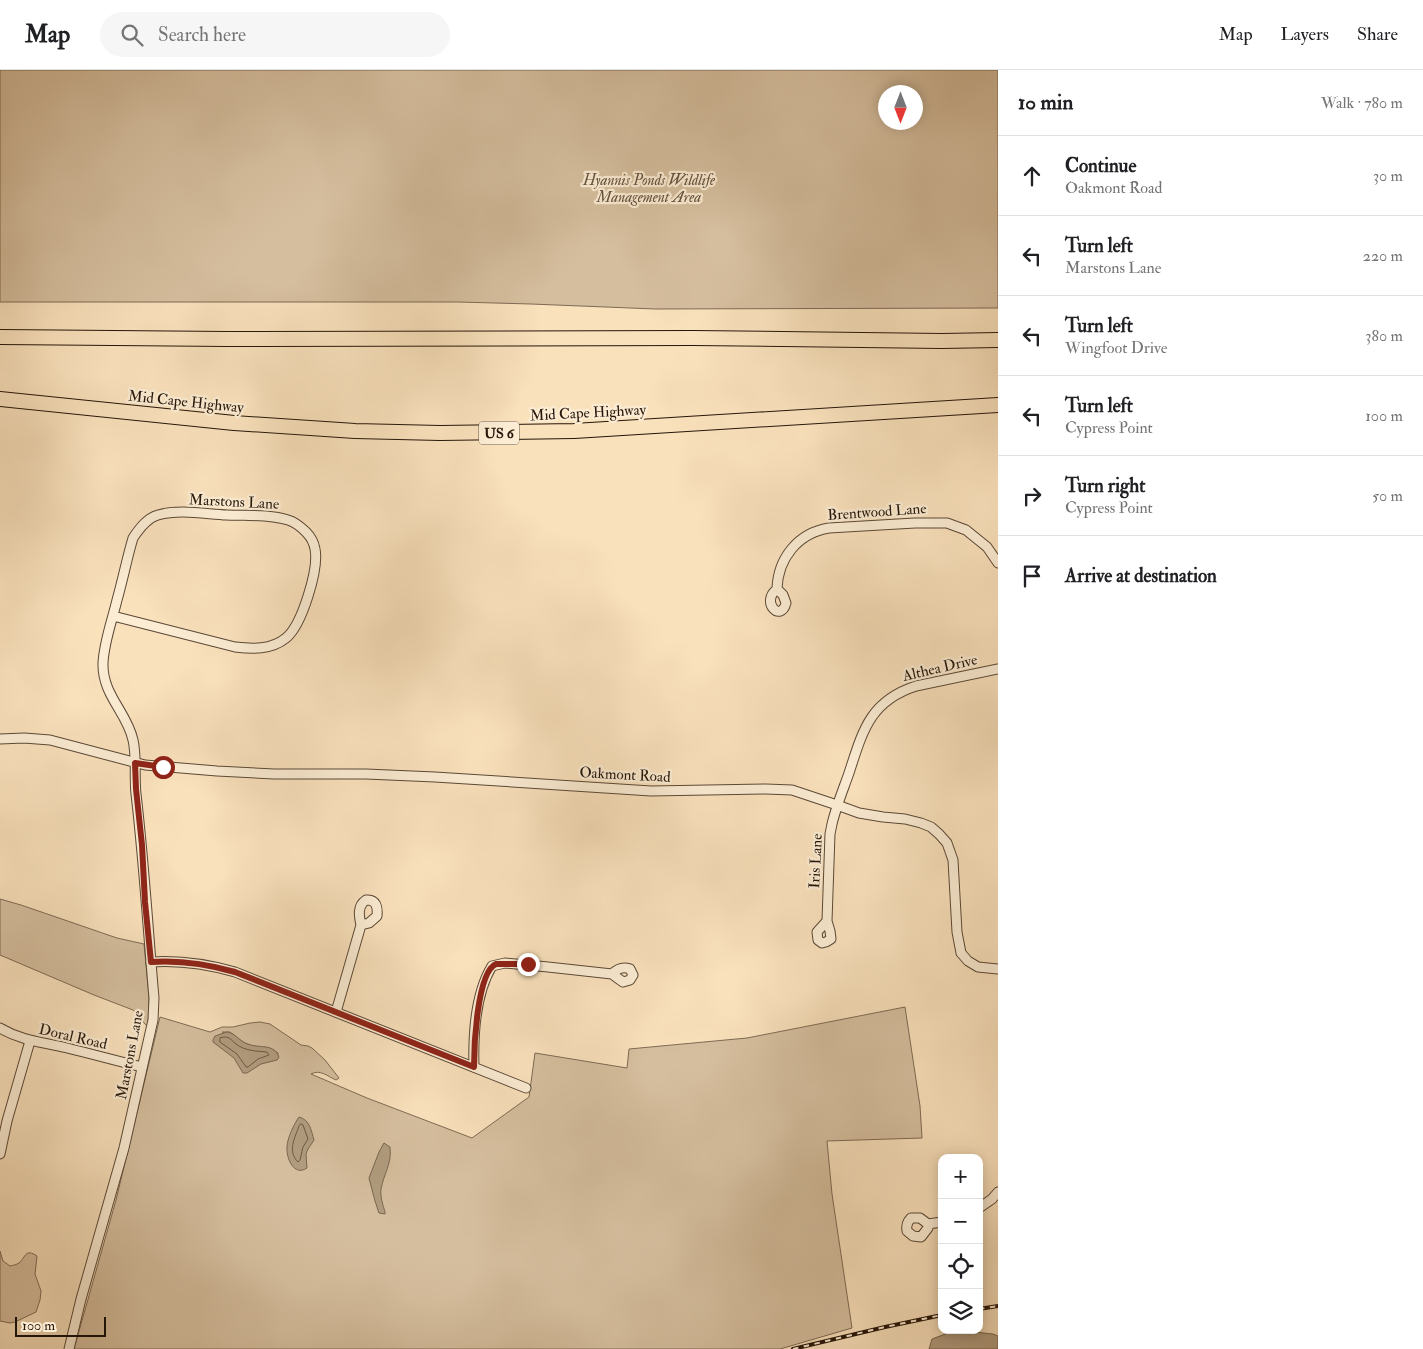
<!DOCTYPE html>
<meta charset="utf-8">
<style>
body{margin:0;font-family:"IM FELL Double Pica",serif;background:#f6f6f6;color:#202124}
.controls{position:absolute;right:15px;bottom:15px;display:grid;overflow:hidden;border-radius:10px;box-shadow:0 2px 12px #0003}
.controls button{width:45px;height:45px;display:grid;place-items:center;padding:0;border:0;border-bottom:1px solid #e0e0e0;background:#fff;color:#202124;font:25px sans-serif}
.compass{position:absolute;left:878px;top:15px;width:45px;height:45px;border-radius:50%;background:#fff;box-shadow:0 2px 12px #0003;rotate:180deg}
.scale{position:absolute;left:15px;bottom:12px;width:91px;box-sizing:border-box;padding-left:5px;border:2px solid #261509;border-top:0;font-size:14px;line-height:18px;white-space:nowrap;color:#261509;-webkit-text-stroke:4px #fbecd3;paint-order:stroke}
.stop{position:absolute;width:15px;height:15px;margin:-11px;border:4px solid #8f2418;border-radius:50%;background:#fff}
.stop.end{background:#8f2418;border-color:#fff;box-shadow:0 1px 5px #0008}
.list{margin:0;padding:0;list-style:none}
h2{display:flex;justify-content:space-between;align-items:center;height:65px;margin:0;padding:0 20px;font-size:21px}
h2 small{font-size:16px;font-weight:400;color:#757577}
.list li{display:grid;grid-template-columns:32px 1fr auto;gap:15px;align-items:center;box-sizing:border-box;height:80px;padding:0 20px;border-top:1px solid #e0e0e0}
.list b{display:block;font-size:19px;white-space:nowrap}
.list p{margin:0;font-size:16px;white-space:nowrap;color:#757577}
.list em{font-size:16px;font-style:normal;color:#757577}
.icon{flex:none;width:28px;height:28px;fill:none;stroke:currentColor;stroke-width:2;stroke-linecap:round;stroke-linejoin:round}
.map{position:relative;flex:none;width:998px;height:1279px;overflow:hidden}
header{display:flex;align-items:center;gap:30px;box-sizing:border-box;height:70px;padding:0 25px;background:#fff;border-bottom:1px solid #e0e0e0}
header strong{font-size:24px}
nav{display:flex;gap:28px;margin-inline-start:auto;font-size:18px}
.search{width:350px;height:45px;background:#f6f6f6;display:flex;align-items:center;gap:12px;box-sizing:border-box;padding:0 18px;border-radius:28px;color:#757577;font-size:19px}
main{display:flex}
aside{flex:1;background:#fff}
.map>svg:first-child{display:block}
.green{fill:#d5be9e;stroke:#7e6a54;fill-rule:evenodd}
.water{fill:#b19c7f;stroke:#796650}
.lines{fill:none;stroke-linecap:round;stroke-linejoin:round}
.shore{stroke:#6c5844;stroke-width:1}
.minor-casing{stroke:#5b4836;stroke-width:11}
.highway-casing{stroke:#261509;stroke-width:16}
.minor{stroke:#fbecd3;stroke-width:9}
.highway{stroke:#f9e1bc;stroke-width:14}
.rail-casing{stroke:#261509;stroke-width:4}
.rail{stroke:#fbecd3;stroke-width:2;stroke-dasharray:5.5;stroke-linecap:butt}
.route{stroke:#8f2418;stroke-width:6}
.labels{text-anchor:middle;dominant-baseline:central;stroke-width:4.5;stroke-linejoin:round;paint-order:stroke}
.shield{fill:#fbecd3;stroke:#665646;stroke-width:1}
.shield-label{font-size:14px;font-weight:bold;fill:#261509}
.park-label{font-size:15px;font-style:italic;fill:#63503d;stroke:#fbecd3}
.street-label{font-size:15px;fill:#261509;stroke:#fbecd3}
</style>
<header>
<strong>Map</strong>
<div class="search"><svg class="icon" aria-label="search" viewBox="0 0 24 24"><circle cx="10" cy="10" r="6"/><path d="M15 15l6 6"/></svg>Search here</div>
<nav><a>Map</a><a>Layers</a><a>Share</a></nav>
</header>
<main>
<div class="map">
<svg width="998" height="1279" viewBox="0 0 998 1279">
<rect width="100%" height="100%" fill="#f9e1bc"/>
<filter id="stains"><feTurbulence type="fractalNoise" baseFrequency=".004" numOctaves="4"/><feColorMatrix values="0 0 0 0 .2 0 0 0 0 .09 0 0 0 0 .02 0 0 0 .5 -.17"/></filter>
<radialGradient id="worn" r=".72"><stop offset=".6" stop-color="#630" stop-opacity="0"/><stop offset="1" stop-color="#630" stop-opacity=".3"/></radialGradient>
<g class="green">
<path d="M0,0H998V238L655,239L531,234L458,232H0ZM886,22H916V52H886Z"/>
<path d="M0,829L21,835L117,868L144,874L149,927L148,957C142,952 139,945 133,940L94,925L0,885Z"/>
<path d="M905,937L920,1036L922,1068L827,1071L832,1124L852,1258L780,1279H74L116,1130L160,947L210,962L222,957H233L250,953L260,952L270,954L301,975L308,976L312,978L325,990L339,1008L336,1010C327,1006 320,999 311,1004L367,1028L472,1068L529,1027L535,983L627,998L629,979L747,968ZM222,962H230C236,966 240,971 247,974C259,979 267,974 278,983L277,990Z"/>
<path d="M0,1181L3,1191L10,1196C14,1195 16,1195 19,1193C26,1187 25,1178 37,1186L35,1204L41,1221L40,1230L36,1242L15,1252L10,1253L0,1251Z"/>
</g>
<g class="water">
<path d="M227,962C236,963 240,973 251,975C262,978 274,974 279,987L277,990L261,994L247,1003H243L234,988L213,972V970L215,966Z"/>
<path d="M299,1047C310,1050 311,1060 314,1070L308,1079L306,1084L307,1098C294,1107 286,1088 287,1077C287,1069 294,1054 299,1047Z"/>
<path d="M384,1073L390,1077C392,1094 384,1103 381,1119C380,1127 383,1135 385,1142V1144L379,1143L375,1131L369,1108L379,1082Z"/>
<path d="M956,1260L993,1264L998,1266V1279H929L932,1269Z"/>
</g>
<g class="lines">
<g class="shore">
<path d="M226,967C231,968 232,971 236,974C245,981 256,981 267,982L269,985L258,989L248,997H246L237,984L220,972V968Z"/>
<path d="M301,1054L303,1055L308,1069L303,1077L300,1090L298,1092C287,1081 295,1068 299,1056Z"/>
</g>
<g class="minor-casing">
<g id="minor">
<path d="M777,519L783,525L786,533C781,553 760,532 777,519C778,488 798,463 829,458L915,453H947L966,460L987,477L998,493"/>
<path d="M0,669L24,668L50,670L145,695L217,701L274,704H366L435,707L651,721L766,719L792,720L837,735L859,743L883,747L905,749L921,753L931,757L939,764L947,773L953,790L957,862L961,883L968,891L978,897L998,899"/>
<path d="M827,851L817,862L818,870L822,873L826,872L831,869L830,861L827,851L830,764L832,754C836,737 843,720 849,703C863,660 870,631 916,616L998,599"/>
<path d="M151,892C180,890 207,894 235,902L526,1018"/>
<path d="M336,942L361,855C359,846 357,836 366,830C376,829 378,837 377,846L369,853L361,855"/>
<path d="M0,958C22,971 43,972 67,978C92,984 117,991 142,997"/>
<path d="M474,997C473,964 475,924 492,896L505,893L548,897L612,904L623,912L630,910L633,905L630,899C622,896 617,899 612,904"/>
<path d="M0,1084L7,1051L30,971"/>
<path d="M979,1138L992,1129L998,1122"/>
<path d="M928,1154V1158L921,1167L913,1166L907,1161C906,1156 907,1152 911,1148H920L928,1154L942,1152"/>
<path d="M69,1279L81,1229L124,1078L153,950L154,928C148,860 144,792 136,724C134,706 137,688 133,670C127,642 102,625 103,593C104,572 112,551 117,530C123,509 127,488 133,468C139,459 147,448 158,445C180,439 205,444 227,445C247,446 268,444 288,450C295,452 301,457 306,462C311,467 314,473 315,479C319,499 302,555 286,568C271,580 253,579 235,577L113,546"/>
</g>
</g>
<g class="highway-casing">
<g id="highway">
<path d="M0,267L227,269L693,268L942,271L998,270"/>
<path d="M0,329L234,353L355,361L440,363L574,361L998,335"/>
</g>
</g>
<use href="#minor" class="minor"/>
<use href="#highway" class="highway"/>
<g class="rail-casing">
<g id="rail">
<path d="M979,1239L998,1236"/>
<path d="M793,1279L885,1257L942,1245"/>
</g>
</g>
<use href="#rail" class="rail"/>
</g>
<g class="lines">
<path class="route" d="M163,697L135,693L136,719L142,775L145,832L151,892C180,890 207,894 235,902L474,997C474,977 477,902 496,894H528"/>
</g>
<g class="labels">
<rect class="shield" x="479" y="351.5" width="40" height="23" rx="4"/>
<g class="shield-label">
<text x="499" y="363">US 6</text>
</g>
<g class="park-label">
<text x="649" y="110">Hyannis Ponds Wildlife<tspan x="649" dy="17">Management Area</tspan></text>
</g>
<g class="street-label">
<text transform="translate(186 332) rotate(6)">Mid Cape Highway</text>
<text transform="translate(588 343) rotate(-3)">Mid Cape Highway</text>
<text transform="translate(234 432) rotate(3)">Marstons Lane</text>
<text transform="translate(877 442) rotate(-4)">Brentwood Lane</text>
<text transform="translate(940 598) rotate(-13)">Althea Drive</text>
<text transform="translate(625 705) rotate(3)">Oakmont Road</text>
<text transform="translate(816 791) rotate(-87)">Iris Lane</text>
<text transform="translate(73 967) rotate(13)">Doral Road</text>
<text transform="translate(130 985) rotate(-79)">Marstons Lane</text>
</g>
</g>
<rect width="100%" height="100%" filter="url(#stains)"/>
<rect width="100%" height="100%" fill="url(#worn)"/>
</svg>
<div class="controls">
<button>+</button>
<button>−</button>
<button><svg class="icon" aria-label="locate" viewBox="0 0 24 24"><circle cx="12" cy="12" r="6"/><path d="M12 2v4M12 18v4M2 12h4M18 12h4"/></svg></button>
<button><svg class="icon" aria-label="layers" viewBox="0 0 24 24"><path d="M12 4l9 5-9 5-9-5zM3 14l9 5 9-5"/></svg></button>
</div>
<svg class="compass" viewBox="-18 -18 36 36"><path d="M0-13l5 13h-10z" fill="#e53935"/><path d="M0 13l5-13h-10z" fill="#757577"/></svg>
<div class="scale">100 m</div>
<div class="stop" style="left:163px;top:697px"></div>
<div class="stop end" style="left:528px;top:894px"></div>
</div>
<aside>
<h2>10 min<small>Walk · 780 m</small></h2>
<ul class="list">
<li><svg class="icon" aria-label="ahead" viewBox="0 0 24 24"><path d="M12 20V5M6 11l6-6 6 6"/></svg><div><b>Continue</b><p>Oakmont Road</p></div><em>30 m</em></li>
<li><svg class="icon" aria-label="left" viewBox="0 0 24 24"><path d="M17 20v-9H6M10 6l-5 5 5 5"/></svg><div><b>Turn left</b><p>Marstons Lane</p></div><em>220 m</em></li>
<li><svg class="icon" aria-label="left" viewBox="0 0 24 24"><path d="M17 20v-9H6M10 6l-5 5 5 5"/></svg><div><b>Turn left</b><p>Wingfoot Drive</p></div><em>380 m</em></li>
<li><svg class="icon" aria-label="left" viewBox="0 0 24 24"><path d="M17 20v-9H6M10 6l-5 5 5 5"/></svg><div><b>Turn left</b><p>Cypress Point</p></div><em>100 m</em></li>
<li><svg class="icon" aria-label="right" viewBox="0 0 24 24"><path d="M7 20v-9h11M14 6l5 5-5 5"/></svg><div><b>Turn right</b><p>Cypress Point</p></div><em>50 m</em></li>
<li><svg class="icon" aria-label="arrive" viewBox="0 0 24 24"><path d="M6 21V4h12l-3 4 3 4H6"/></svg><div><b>Arrive at destination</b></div></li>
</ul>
</aside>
</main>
